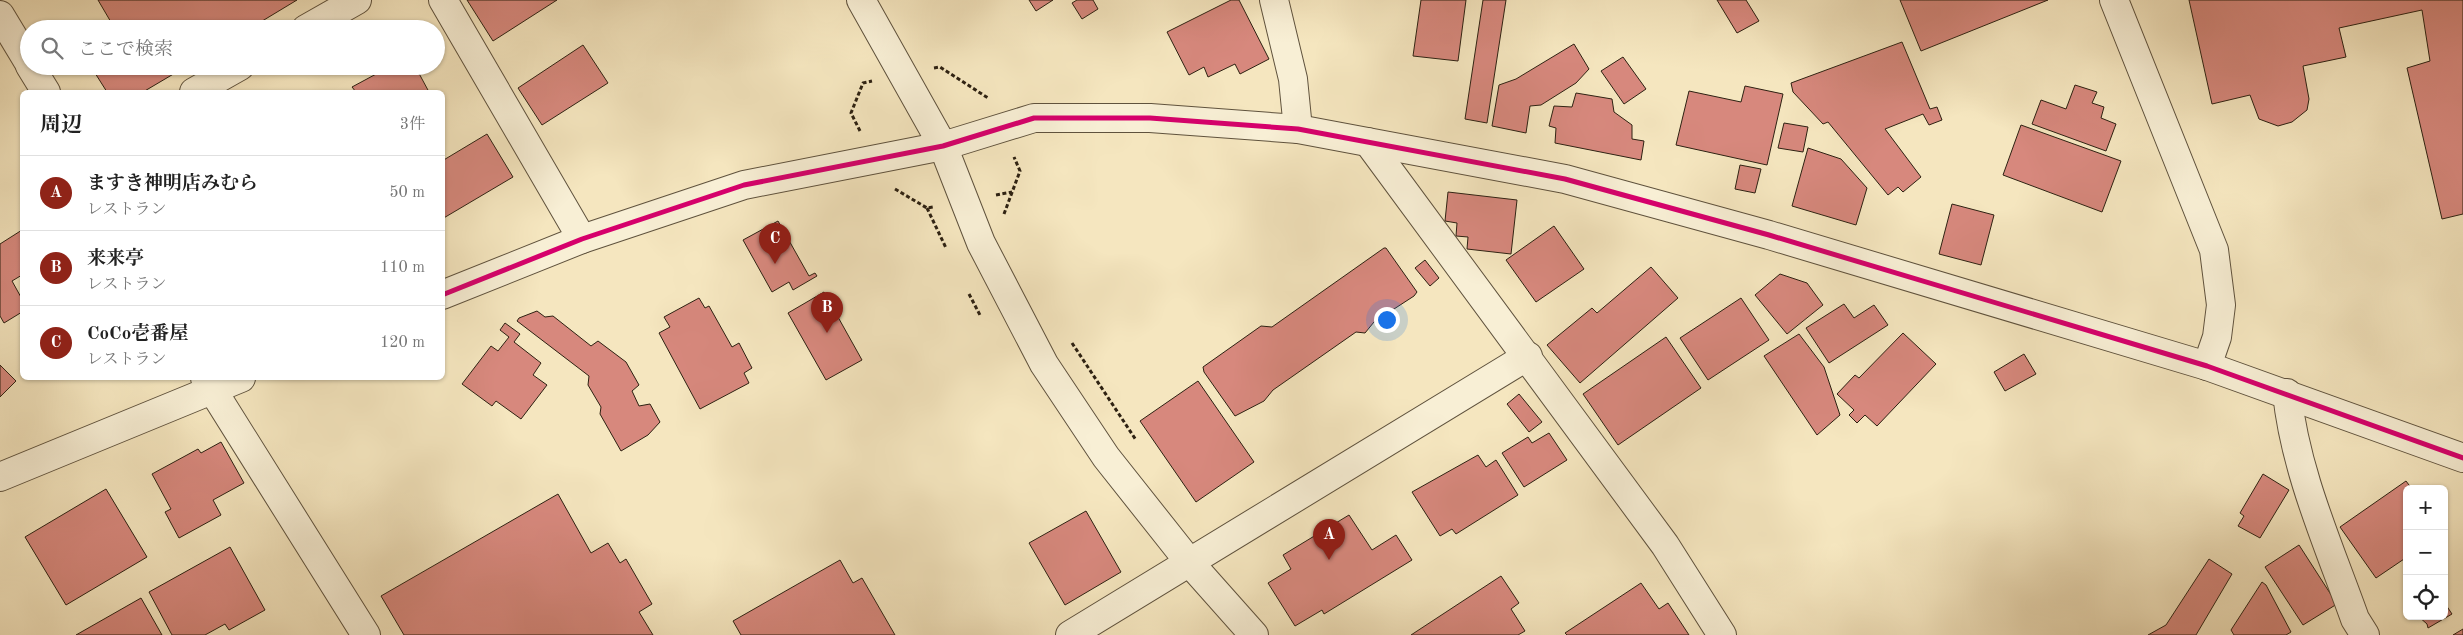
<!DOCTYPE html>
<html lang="ja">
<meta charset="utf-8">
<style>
body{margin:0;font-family:"Old Standard TT","Noto Serif JP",serif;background:#f6f6f6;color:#222}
.controls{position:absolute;right:15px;bottom:15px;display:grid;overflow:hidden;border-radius:8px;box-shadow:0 1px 4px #0004}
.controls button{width:45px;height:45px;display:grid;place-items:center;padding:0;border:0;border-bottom:1px solid #e0e0e0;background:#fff;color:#222;font:25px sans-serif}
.you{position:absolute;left:1386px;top:319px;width:18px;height:18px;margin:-12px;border:4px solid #fff;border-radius:50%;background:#1a73e8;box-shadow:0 0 0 8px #1a73e833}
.badge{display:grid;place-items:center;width:32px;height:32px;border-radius:50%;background:#8f2418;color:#fff;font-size:16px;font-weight:700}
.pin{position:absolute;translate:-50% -41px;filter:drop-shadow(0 1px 2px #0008)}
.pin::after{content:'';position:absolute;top:26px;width:18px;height:15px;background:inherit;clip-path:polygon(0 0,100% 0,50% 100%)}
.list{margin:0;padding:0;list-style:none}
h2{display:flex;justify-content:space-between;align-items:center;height:65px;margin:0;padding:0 20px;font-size:21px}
h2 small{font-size:16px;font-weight:400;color:#767676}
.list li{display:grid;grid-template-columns:32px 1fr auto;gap:15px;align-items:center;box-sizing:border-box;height:75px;padding:0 20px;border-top:1px solid #e0e0e0}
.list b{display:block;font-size:19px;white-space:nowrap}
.list p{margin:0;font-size:16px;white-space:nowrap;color:#767676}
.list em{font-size:16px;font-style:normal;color:#767676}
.icon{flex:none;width:28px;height:28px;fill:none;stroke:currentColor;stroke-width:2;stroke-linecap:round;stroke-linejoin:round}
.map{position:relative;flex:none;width:2463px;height:635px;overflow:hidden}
.search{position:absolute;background:#fff;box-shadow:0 1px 4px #0004;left:20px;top:20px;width:425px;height:55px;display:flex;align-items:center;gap:12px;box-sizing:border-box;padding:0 18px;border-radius:28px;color:#767676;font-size:19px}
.panel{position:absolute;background:#fff;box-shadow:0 1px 4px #0004;left:20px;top:90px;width:425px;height:290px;border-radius:8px}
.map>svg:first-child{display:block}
.building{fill:#d7887d;stroke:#2d2112}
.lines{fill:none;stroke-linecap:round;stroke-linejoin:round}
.minor-casing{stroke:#5f523d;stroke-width:30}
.tertiary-casing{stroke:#5f523d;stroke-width:30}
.path{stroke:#2d2112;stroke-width:3;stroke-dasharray:4 2.5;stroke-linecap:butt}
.minor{stroke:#f8efd5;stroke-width:28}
.tertiary{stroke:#f8efd5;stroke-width:28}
.cycleway-casing{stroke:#f8efd5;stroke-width:8}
.cycleway{stroke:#d6006c;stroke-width:5}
</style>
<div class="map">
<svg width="2463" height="635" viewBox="0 0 2463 635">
<rect width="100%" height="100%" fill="#f5e6bf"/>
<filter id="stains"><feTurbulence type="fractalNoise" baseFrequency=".004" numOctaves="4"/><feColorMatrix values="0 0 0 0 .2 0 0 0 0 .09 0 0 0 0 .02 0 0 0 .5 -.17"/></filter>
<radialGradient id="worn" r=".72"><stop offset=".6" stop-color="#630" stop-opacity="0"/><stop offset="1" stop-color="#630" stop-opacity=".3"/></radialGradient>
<g class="building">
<path d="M98,0H297L249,29H115Z"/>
<path d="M467,0H557L493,41Z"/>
<path d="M1029,0H1053L1036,11Z"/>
<path d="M1077,0H1093L1098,9L1082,19L1072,3Z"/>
<path d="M1231,0H1239L1269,59L1240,74L1235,64L1208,77L1204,67L1189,75L1167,32Z"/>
<path d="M1421,0H1466L1458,61L1413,56Z"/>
<path d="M1483,0H1506L1487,123L1465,119Z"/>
<path d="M1717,0H1746L1759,21L1737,33Z"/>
<path d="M1900,0H2048L1921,51Z"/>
<path d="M2189,0H2463V214L2442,219L2407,68L2430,61L2422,10L2339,28L2346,57L2303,66L2309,99L2307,110L2292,122L2278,126L2259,119L2250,95L2212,104Z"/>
<path d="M1902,42L1930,109L1937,107L1942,120L1929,125L1923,114L1885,129L1921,177L1903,192L1898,187L1888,195L1828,122L1823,124L1793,92L1791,83Z"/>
<path d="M1574,44L1589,69L1576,83L1541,105L1530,106L1526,133L1492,126L1499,85L1516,79Z"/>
<path d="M583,45L608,83L542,125L518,88Z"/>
<path d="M1623,57L1646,89L1624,104L1601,71Z"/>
<path d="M105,66H187L143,92H107L95,73Z"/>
<path d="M391,66H415L429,92H356L352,87Z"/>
<path d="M2075,85L2097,92L2092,103L2104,107L2101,118L2116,124L2106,151L2032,124L2041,100L2066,109Z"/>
<path d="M1745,86L1783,94L1767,165L1676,145L1689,91L1741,102Z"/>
<path d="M1576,93L1612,99L1614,112L1632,125V139L1644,141L1641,160L1555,143L1556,128L1549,126L1554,106L1572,107Z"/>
<path d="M1784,123L1808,127L1803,152L1778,148Z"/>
<path d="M2021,125L2121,161L2102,212L2003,175Z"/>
<path d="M487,134L513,177L442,219V161Z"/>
<path d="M1808,148L1841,159L1867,188L1856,225L1792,206Z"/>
<path d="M1740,165L1761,169L1755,193L1735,189Z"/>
<path d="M1448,192L1517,200L1511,254L1467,249L1468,237L1456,236L1457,223L1445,221Z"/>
<path d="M1952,204L1994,215L1981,265L1939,254Z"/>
<path d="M778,221L809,276L815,273L817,276L793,290L789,282L772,292L743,240Z"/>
<path d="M1554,226L1584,269L1536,302L1506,260Z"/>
<path d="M22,230V275L12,281L22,299V312L4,323L0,316V244Z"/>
<path d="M1384,248H1386L1417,292L1414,296L1374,322L1365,333L1356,332L1273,390L1264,401L1235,416L1204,372L1203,367L1261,326L1272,327Z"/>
<path d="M1425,260L1439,278L1430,286L1415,268Z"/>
<path d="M1651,267L1678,298L1580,383L1547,345L1592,308L1597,313Z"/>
<path d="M1780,274L1807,283L1823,305L1787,334L1755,295Z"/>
<path d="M824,292L862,360L826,380L788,313Z"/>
<path d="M699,298L705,308L709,306L732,347L739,343L752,368L744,373L749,383L700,409L659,333L670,327L664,317Z"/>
<path d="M1741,298L1769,340L1708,380L1680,338Z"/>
<path d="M1844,304L1854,318L1874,305L1888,325L1829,363L1806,328Z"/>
<path d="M537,311L545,317L553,316L591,346L598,341L626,362L639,385L632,391L639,406L650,404L660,422L648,435L621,451L600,414L601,407L588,385L589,376L517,321L519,318Z"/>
<path d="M505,323L520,334L514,342L541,363L533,375L547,385L521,419L496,401L492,406L462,384L491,346L498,351L509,337L500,330Z"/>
<path d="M1903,333L1936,364L1877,426L1865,415L1857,423L1849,415L1854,410L1837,394L1855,375L1859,378Z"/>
<path d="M1799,334L1824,367L1840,415L1817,435L1764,356Z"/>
<path d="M1666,337L1701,388L1618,445L1583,394Z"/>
<path d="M2024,354L2036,374L2005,391L1994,372Z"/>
<path d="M0,365L16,381L0,397Z"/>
<path d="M1198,381L1254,462L1196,502L1140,421Z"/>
<path d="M1519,394L1542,422L1529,432L1507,404Z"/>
<path d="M1549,433L1567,460L1524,487L1502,453L1528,437L1532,443Z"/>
<path d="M221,442L244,483L213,500L221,515L179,538L165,512L171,509L152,474L198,449L201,453Z"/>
<path d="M1478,455L1486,467L1496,460L1518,495L1456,534L1452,529L1440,536L1412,492Z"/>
<path d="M2263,474L2289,490L2260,538L2238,526L2244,516L2240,513Z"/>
<path d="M2406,481L2412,489H2407V557L2376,578L2340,527Z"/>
<path d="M106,489L147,557L66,605L25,537Z"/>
<path d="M558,494L591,553L608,543L620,563L626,559L652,604L639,612L653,635H404L381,596Z"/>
<path d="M1086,511L1121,572L1065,605L1029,543Z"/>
<path d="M1349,515L1372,550L1396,535L1412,560L1324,614L1322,610L1295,626L1268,583L1291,569L1283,555Z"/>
<path d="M2299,545L2337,604L2303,625L2265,567Z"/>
<path d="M230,547L265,610L229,630L225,624L205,635H172L149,592Z"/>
<path d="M2209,559L2232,574L2196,635H2148L2166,625Z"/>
<path d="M840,560L853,583L862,578L895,635H741L733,621Z"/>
<path d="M1501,576L1519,603L1511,609L1525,631L1518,635H1411Z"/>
<path d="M2262,582L2266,585L2291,632L2286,635H2234L2231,630Z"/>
<path d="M1641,583L1659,609L1668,603L1689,635H1567L1565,633Z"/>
<path d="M141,598L162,635H76Z"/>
<path d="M2444,602L2452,614L2428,628L2427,624L2418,616H2444Z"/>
<path d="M2463,629V635H2453Z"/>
</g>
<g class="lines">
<g class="minor-casing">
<g id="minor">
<path d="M443,0L582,239"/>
<path d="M1274,0L1293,79L1298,129"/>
<path d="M2114,0L2214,250L2221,305L2217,337L2207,366"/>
<path d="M0,15L29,63"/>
<path d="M306,29L357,0"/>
<path d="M30,66L46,92"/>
<path d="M194,92L240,66"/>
<path d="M1368,142L1665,545L1722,635"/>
<path d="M943,146L981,243L1044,364L1106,457L1190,563L1254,635"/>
<path d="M205,378L366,635"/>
<path d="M2287,393C2295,471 2329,546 2355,619L2365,635"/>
<path d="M1070,635L1528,356"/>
</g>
</g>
<g class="tertiary-casing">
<g id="tertiary">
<path d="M861,0L943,146"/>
<path d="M442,295L582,239L744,185L943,146L1034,118H1150L1298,129L1565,179L1769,235L2207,366L2463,458"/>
<path d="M0,477L241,378"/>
</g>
</g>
<g class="path">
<path d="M934,68L940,67L988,98"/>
<path d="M860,131L851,113L863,83L872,81"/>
<path d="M895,189L927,208L933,207"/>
<path d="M996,195L1012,192"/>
<path d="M927,208L946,248"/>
<path d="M1004,214L1020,171L1014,157"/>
<path d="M969,294L981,317"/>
<path d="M1072,343L1136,440"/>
</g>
<use href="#minor" class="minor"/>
<use href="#tertiary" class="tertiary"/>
<g class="cycleway-casing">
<path id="cycleway" d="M442,295L582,239L744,185L943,146L1034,118H1150L1298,129L1565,179L1769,235L2207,366L2463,458"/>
</g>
<use href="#cycleway" class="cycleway"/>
</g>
<rect width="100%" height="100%" filter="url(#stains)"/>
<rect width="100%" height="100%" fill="url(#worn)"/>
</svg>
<div class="controls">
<button>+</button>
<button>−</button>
<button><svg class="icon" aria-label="locate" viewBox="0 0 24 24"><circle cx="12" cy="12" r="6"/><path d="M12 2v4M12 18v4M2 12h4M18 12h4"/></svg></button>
</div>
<div class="you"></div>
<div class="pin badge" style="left:1329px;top:560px">A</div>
<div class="pin badge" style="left:827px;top:333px">B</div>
<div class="pin badge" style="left:775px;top:264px">C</div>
<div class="search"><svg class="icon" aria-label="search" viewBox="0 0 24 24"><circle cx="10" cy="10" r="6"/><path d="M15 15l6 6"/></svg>ここで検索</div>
<section class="panel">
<h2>周辺<small>3件</small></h2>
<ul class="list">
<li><span class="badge">A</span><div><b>ますき神明店みむら</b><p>レストラン</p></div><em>50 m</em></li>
<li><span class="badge">B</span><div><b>来来亭</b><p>レストラン</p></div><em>110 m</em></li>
<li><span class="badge">C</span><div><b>CoCo壱番屋</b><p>レストラン</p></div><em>120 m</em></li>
</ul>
</section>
</div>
